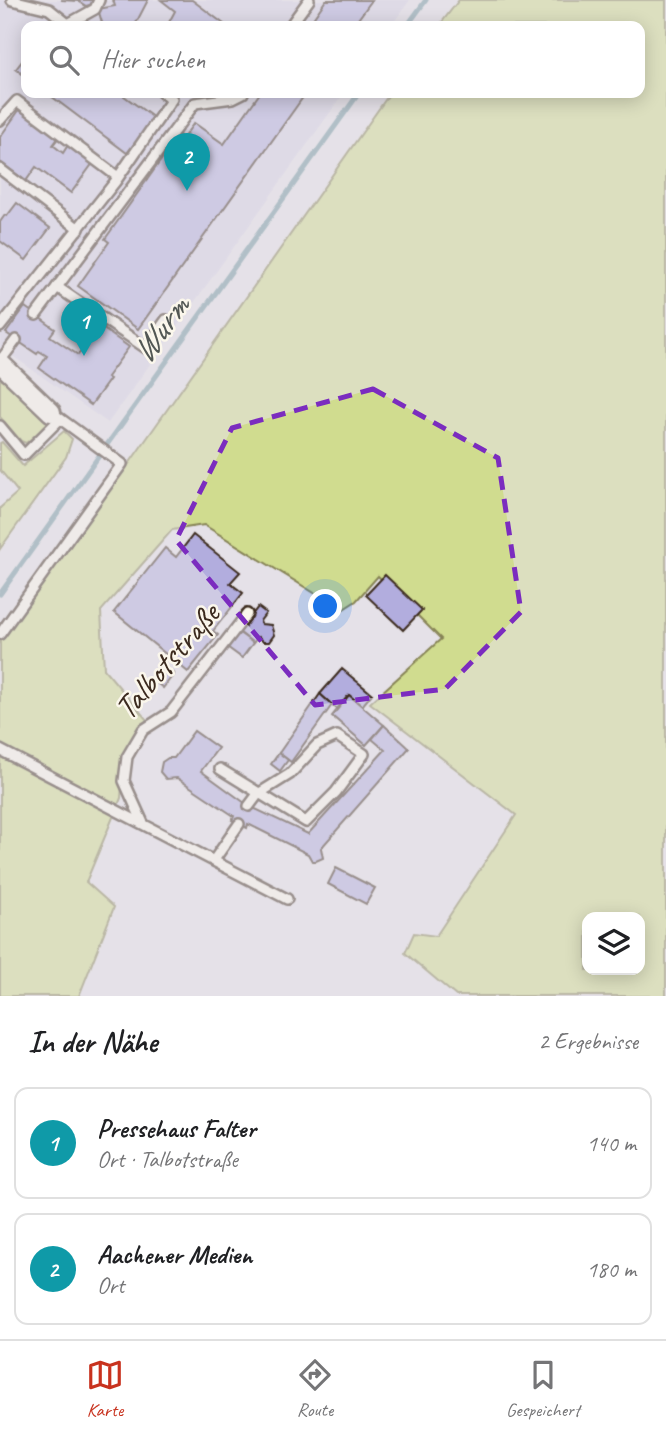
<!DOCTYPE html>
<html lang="de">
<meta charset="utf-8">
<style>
body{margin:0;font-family:Caveat,sans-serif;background:#f2f2f2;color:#202124}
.controls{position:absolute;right:21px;bottom:21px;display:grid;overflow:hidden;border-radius:14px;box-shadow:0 4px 18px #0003}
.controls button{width:63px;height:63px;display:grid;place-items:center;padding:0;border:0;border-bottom:2px solid #e0e0e0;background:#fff;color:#202124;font:35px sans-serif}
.you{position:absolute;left:326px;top:607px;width:24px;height:24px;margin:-18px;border:5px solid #fff;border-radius:50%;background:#1a73e8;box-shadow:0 0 0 10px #1a73e833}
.badge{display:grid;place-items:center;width:46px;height:46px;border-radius:50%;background:#c8321e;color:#fff;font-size:23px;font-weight:700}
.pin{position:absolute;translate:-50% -58px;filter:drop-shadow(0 2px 4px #0008)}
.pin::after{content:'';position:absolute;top:37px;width:24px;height:21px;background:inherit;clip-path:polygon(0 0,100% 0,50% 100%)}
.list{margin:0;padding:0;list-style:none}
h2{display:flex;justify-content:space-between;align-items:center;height:91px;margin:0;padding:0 28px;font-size:30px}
h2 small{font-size:23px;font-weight:400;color:#757577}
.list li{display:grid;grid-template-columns:46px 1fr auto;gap:21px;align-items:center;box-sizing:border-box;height:112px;margin:0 14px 14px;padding:0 14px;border:2px solid #e0e0e0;border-radius:14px}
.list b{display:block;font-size:26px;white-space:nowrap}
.list p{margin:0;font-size:23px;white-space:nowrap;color:#757577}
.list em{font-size:23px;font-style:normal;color:#757577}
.icon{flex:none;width:38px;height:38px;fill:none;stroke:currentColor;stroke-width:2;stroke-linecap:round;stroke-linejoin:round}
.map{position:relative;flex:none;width:666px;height:996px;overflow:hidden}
.search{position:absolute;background:#fff;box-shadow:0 4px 18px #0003;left:21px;right:21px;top:21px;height:77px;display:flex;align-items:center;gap:18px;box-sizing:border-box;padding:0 24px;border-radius:14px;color:#757577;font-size:26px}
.sheet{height:343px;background:#fff}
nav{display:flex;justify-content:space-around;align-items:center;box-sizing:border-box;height:98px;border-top:2px solid #e0e0e0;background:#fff;font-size:19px;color:#757577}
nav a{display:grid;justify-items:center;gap:4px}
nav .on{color:#c8321e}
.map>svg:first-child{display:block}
.built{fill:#d6d1e5}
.green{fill:#d0dc8f;stroke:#868356;stroke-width:2;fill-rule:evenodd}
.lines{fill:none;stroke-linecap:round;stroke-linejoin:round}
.stream{stroke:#7195a0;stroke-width:5}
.building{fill:#b2adde;stroke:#3b2a1e;stroke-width:2}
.service-casing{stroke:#3b2a1e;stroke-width:14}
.minor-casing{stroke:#3b2a1e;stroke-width:23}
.service{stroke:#fbf7ec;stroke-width:9}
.minor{stroke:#fbf7ec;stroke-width:18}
.marked{fill:none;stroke:#7b2cbf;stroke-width:5;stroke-dasharray:14 9;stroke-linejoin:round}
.labels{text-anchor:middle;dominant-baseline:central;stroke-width:5;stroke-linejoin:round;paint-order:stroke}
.street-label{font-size:33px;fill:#3b2a1e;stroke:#fbf7ec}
.water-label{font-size:35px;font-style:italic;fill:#525754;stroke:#fbf7ec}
</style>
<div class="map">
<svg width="666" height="996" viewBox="0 0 666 996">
<rect width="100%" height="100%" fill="#e5e1e8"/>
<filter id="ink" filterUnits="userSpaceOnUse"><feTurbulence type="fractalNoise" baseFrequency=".0143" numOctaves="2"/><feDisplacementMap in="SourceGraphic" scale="14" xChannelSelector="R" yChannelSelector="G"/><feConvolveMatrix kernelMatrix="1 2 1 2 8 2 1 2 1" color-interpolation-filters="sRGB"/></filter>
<g filter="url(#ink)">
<path class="built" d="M0,0H410L391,26H26V93H344L108,423L0,347Z"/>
<g class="green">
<path d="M459,0H666V996H456L405,953L414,933L436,936L516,815L370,703L441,639L378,576L356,601L342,610L204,525L172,530L101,611L104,669L147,720L124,757L121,798L86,882L114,907L79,996H0V624L119,478L390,93H640V26H439ZM587,917H640V970H587Z"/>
<path d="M0,379L14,386L51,422L26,443L21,441L0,417Z"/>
<path d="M64,431L72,439L66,457L0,549V508L18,492L0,470V443L2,442L23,466Z"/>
</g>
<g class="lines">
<g class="stream">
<path d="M407,26L426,0"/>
<path d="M0,594L359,93"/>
</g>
</g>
<g class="building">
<path d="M61,0H94L93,4L86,6L78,1Z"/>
<path d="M113,0H148L136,23L147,26H103L98,9L115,6Z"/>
<path d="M161,0H192L224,24L223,26H167L175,11Z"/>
<path d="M326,0H372L353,26H308Z"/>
<path d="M26,56V77L16,69Z"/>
<path d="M47,93H120L154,118L127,153Z"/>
<path d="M260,93H306L138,329L78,286L109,242L105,239L179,135L183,138L194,123L224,144Z"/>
<path d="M20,109L59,137L53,145L63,153L68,145L93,163L71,193L36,167L26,181L0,162V137Z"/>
<path d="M17,203L50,228L26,260L0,241V222L5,215L7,216Z"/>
<path d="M25,307L55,329L50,336L78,355L99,326L129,347L107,377L110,379L91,405L39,368L47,356L39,351L37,354L6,333Z"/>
<path d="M193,535L240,572L230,583L243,593L213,631L218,635L188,672L114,612L165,548L176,557Z"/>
<path d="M385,575L422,610L403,630L366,595Z"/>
<path d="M258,607L266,613L260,621L261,624L271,625L274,635L269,642H263L258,637L253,643L239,632Z"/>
<path d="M238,632L253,643L242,658L227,647Z"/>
<path d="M164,666L174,674L163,688L153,680Z"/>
<path d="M342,669L372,694L362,706L349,695L337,709L320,694Z"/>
<path d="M320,694L332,705L291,762L279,753Z"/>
<path d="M349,695L384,725L366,745L332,716Z"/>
<path d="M384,725L409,748L321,848L323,858L316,861H312L308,854L248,824L247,828L232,820L234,816L177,778L166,779L160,772L162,762L168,758H174L194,731L218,748L201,771L249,806L308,834L385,750L372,739Z"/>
<path d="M279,753L288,760L280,771L271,764Z"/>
<path d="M336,868L375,888L366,904L328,884Z"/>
</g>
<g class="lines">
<g class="service-casing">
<g id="service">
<path d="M12,0L49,9L68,24L95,9L99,0"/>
<path d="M290,26L309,0"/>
<path d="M0,120L17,101L118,177"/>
<path d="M0,169L79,229"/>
<path d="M36,315L57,287"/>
<path d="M166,320L146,348L57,287L195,103L233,98L243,93"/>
<path d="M0,327L115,182L172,99L162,93"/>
<path d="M0,361L16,340"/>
<path d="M0,426L24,455L60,419"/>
<path d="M0,634L122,464L51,412"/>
<path d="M0,750L287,899"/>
<path d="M220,769L306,822L336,792L364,754L337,736L317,745L290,774L258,794L249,806"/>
<path d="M143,823L124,781L127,757L143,730L171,712L247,614"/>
<path d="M214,860L239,824"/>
</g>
</g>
<g class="minor-casing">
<path id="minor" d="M0,363L51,412"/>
</g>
<use href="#service" class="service"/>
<use href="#minor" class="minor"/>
</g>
</g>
<path d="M0 0H666V996H0ZM373,389L498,458L521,612L445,689L315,705L176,540L232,428Z" fill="#e5e1e8" fill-opacity=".55" fill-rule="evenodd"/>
<path class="marked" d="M373,389L498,458L521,612L445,689L315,705L176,540L232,428Z"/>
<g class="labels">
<g class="street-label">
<text transform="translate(167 661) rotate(-49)">Talbotstraße</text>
</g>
<g class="water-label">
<text transform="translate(160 329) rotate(-54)">Wurm</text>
</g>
</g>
</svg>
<div class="controls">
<button><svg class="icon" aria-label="layers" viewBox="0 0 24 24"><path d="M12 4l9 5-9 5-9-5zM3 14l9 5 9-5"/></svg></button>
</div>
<div class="you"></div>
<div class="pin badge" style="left:84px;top:356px;background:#0f9aa8">1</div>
<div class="pin badge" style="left:187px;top:191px;background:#0f9aa8">2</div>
<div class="search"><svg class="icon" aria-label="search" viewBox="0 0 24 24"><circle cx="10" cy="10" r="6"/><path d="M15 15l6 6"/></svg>Hier suchen</div>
</div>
<section class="sheet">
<h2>In der Nähe<small>2 Ergebnisse</small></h2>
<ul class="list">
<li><span class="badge" style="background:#0f9aa8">1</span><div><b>Pressehaus Falter</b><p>Ort · Talbotstraße</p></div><em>140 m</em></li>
<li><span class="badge" style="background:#0f9aa8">2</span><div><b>Aachener Medien</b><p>Ort</p></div><em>180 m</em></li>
</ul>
</section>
<nav>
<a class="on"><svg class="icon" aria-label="map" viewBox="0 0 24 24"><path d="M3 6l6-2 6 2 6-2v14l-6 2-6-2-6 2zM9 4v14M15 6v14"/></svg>Karte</a>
<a><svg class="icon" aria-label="directions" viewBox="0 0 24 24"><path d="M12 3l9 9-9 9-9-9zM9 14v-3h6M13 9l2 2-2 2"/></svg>Route</a>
<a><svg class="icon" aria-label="saved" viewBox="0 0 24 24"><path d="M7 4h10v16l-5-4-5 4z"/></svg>Gespeichert</a>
</nav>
